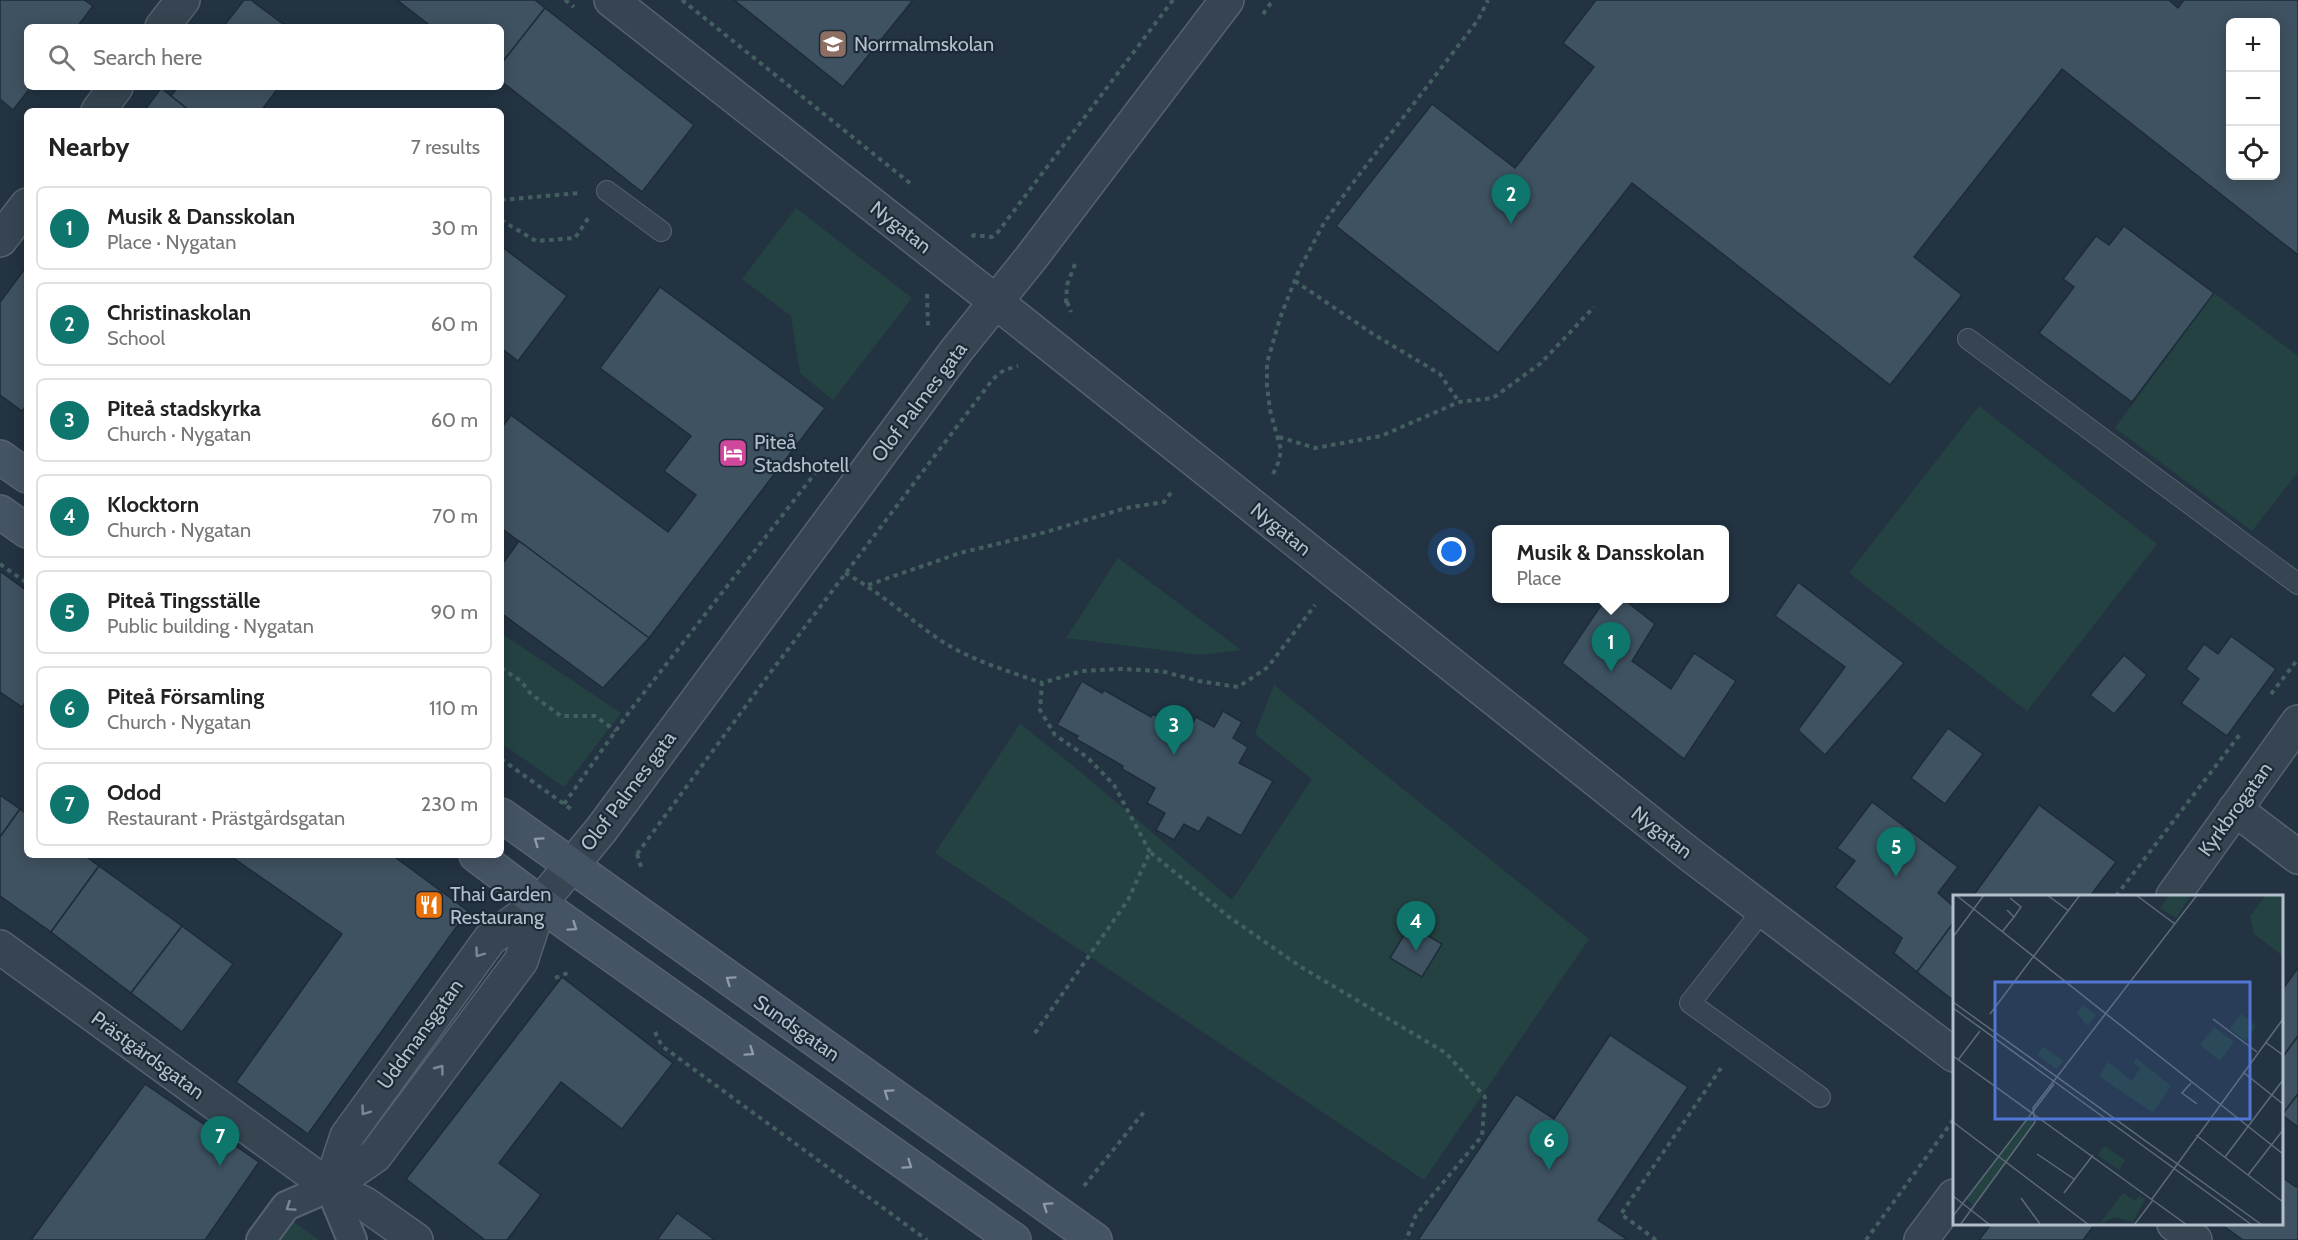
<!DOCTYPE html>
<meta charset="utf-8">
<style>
body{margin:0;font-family:Cabin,sans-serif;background:#f2f2f2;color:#222}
.controls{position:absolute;right:18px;top:18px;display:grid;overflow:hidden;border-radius:9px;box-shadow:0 3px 15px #0003}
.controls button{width:54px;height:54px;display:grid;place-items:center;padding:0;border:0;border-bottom:2px solid #e0e0e0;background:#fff;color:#222;font:30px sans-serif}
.you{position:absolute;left:1452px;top:552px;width:21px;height:21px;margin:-15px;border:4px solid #fff;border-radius:50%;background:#1a73e8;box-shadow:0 0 0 9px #1a73e833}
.badge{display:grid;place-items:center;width:39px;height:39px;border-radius:50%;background:#0f766e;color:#fff;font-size:20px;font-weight:700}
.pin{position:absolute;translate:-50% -50px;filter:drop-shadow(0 2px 3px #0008)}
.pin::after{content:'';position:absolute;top:32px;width:21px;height:18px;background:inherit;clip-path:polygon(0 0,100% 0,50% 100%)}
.popup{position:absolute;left:1492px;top:525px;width:237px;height:78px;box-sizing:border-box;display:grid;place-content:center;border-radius:9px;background:#fff;filter:drop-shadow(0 2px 4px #0005);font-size:20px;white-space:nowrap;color:#767676}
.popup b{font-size:22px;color:#222}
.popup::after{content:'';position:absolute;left:50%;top:100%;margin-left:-12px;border:12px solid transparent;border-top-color:#fff}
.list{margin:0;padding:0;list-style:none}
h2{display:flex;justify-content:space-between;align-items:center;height:78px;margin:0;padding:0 24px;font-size:26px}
h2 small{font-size:20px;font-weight:400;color:#767676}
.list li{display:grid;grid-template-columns:39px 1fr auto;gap:18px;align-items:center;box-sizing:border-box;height:84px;margin:0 12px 12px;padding:0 12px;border:2px solid #e0e0e0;border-radius:9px}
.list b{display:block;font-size:22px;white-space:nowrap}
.list p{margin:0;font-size:20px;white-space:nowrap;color:#767676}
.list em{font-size:20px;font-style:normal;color:#767676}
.icon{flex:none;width:33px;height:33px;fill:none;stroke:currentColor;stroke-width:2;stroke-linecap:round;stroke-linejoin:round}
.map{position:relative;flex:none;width:2298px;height:1240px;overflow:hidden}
.search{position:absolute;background:#fff;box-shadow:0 3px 15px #0003;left:24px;top:24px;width:480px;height:66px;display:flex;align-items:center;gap:15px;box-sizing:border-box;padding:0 21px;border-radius:9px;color:#767676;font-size:22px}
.panel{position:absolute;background:#fff;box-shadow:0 3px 15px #0003;left:24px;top:108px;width:480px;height:750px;border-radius:9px}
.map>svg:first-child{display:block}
.green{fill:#254243}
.building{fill:#3f5261;stroke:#1e2c39;stroke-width:1.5;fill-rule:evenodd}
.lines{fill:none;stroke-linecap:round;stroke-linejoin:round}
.service-casing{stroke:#55626f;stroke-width:22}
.pedestrian-casing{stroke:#55626f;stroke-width:32}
.minor-casing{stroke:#55626f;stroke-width:36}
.tertiary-casing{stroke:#55626f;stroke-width:36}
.secondary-casing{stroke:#55626f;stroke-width:36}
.path{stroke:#435f5f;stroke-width:4;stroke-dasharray:4.5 4.5;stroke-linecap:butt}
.service{stroke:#374552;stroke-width:20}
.pedestrian{stroke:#374552;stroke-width:28}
.minor{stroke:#374552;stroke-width:33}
.tertiary{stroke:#374552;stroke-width:33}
.secondary{stroke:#455465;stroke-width:33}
.oneway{stroke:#8d9aa8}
.oneway2{stroke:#7c8895}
.labels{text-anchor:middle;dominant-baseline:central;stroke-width:4.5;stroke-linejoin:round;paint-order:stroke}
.poi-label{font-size:20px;fill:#b4bfcc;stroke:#1c2a37;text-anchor:start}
.street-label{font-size:20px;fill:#b4bfcc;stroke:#1c2a37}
.inset-road{fill:none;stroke:#5d6b79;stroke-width:1.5}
.view{fill:#5276d4;fill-opacity:0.15;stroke:#5276d4;stroke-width:3}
.inset-edge{fill:none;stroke:#b4bfcc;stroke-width:3}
</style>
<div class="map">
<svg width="2298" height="1240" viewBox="0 0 2298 1240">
<rect width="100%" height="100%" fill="#233342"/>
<g class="green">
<path d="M796,208L912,298L833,400L800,373L791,316L742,279Z"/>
<path d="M2214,293L2298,356V472L2252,531L2115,428Z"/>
<path d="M1979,406L2157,544L2027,711L1849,573Z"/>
<path d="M1118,558L1241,650L1200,655L1066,638Z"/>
<path d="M501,633L621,713L564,787L501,743Z"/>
<path d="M1274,685L1589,939L1424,1180L935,853L1020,724L1071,764L1232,900L1312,779L1255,734Z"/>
<path d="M287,1217L319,1240H270Z"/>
</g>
<g class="building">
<path d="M0,0H84L93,6L77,27H27V87H31L13,110L0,99Z"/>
<path d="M244,0H251L287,27H223Z"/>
<path d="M397,0H535L545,8L501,64V27H432Z"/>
<path d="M734,0H913L843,87Z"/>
<path d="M1596,0H2169L2178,8L2184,0H2298V255L2062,69L1914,257L1962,295L1890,385L1632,183L1498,353L1336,226L1432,104L1515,168L1594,67L1563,43ZM2230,22H2276V176H2230Z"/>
<path d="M545,8L694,125L642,192L501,81V64Z"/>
<path d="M178,87H279L261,111H190L171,96Z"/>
<path d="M161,88L171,96L190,111H144Z"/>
<path d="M2124,226L2214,293L2132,402L2039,333L2074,287L2063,279L2096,236L2109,245Z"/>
<path d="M501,246L567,296L518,361L501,348Z"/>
<path d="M27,266V405L22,411L0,395V302Z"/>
<path d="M660,287L825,408L649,638L501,528V429L511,415L668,532L696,495L664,471L691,436L600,368Z"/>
<path d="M519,541L649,638L603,688L501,613V566Z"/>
<path d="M0,571L27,591V700L22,707L0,692Z"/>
<path d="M1798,582L1904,663L1825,755L1798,730L1845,667L1775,616Z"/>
<path d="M1606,598H1622L1655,624L1632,661L1671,689L1694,653L1736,681L1684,759L1562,663Z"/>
<path d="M2231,636L2276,669L2227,736L2181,703L2199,679L2186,669L2204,644L2218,654Z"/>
<path d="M2124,655L2147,675L2114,714L2090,695Z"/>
<path d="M1082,681L1102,693L1104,690L1151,717L1153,714L1187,733L1196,717L1214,727L1223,711L1242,722L1233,738L1248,747L1239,763L1273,781L1241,836L1208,817L1199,832L1184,824L1174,840L1156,830L1165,813L1147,803L1155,788L1122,769L1123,766L1076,739L1078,736L1057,725Z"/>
<path d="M1948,728L1983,754L1945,804L1911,778Z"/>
<path d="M0,795L20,809L0,837Z"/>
<path d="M1872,802L1958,867L1938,893L1954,907V922L1917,972L1894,953L1902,938L1835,887L1855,861L1837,848Z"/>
<path d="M2039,805L2116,862L2090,896H1973Z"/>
<path d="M20,809L27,814V855H84L99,866L51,932L0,896V837Z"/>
<path d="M229,855H392L468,911L308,1134L236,1082L342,934Z"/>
<path d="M99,866L182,926L131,993L51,932Z"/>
<path d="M1954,922V1001L1917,972Z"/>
<path d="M1410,925L1442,944L1422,977L1390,958Z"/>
<path d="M182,926L233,964L182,1032L131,993Z"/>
<path d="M2298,968V1036L2282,1058V990Z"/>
<path d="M562,977L673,1063L622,1129L561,1082L499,1163L541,1195L507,1240H485L406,1179Z"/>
<path d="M1610,1035L1688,1087L1598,1220L1628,1240H1418L1516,1094L1554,1119Z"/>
<path d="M2298,1036V1094L2282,1115V1058Z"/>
<path d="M145,1084L259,1162L205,1240H31Z"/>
<path d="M2298,1094V1127L2282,1115Z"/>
<path d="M2283,1178L2296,1187L2298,1184V1240H2243L2221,1224H2282Z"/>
<path d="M677,1213L715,1240H657Z"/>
<path d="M1991,1224H2095L2083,1240H1979Z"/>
</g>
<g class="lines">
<g class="service-casing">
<g id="service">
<path d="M607,191L661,231"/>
<path d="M1968,339L2298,584"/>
<path d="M1763,910L1690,1003L1820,1097"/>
</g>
</g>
<g class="pedestrian-casing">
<path id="pedestrian" d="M261,1240L286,1206L330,1187L352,1240"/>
</g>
<g class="minor-casing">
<g id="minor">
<path d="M611,0L995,301L1688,853L1954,1055"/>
<path d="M162,27L183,0"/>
<path d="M98,111L116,87"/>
<path d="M0,240L27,205"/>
<path d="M2235,809L2298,857"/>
<path d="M2173,896L2298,722"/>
<path d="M0,947L330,1187L365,1204L416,1240"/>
<path d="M330,1187L347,1136L490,939L540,903L572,865"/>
<path d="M330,1187L375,1156L521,961L540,903"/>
<path d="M2174,1224L2195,1240"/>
<path d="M1921,1240L1954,1196"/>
</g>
</g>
<g class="tertiary-casing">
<path id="tertiary" d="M572,865L601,830L956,351L1031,258L1227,0"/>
</g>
<g class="secondary-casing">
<g id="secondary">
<path d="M0,457L27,476"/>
<path d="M0,512L27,531"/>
<path d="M501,815L1095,1240"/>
<path d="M476,855L557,916L1014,1240"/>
</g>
</g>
<g class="path">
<path d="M565,0L574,7"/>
<path d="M682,0L911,184"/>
<path d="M1263,14L1273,0"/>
<path d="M501,200L579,193"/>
<path d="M501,220L536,241L575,238L589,217"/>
<path d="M972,237L974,235L992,237L998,232L1173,0"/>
<path d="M1295,281L1373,334L1440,374L1459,402"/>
<path d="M927,294L928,326"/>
<path d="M1067,302L1071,312"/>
<path d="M1066,303L1067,285L1075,264"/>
<path d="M1279,437L1315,448L1381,436L1459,402L1493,398L1541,363L1594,307"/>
<path d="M1273,474L1279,461L1281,450L1270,410L1267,386V363L1280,318L1299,270L1324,223L1349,188L1478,20L1488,0"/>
<path d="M0,564L27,583"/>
<path d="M845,573C880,592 908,618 940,640C970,660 1008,671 1042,683"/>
<path d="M868,585L960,553L1046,532L1126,508L1164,502L1173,490"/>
<path d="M501,668L521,681L531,694L561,716H595L616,731"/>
<path d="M2271,694L2298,659"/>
<path d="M501,759L571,809"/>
<path d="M564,804L629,712L820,467"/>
<path d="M1150,852L1114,785L1087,757L1055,735L1040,710L1042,683L1082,671L1121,669L1161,671L1199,681L1238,687L1268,667L1315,605"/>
<path d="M637,854L770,673L993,379L1004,370L1018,366"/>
<path d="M637,854L642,870"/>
<path d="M2116,896L2241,733"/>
<path d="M555,978L570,972"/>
<path d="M655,1032L662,1046L927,1240"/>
<path d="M1035,1033L1128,900L1150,852L1229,917L1301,967L1446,1053L1485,1097L1482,1136L1416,1215L1406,1240"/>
<path d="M1084,1186L1144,1112"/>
<path d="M1656,1240L1621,1214L1723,1065"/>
<path d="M1866,1240L1954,1119"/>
</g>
<use href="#service" class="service"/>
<use href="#pedestrian" class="pedestrian"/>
<use href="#minor" class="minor"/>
<use href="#tertiary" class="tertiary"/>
<use href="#secondary" class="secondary"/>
</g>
<defs><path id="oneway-chevron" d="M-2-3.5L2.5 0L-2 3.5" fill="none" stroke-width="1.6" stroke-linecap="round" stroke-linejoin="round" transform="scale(1.5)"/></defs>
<g class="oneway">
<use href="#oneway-chevron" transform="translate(538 841) rotate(-145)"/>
<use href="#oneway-chevron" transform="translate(573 927) rotate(35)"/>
<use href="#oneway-chevron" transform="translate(730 980) rotate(-145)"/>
<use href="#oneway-chevron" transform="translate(750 1052) rotate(35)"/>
<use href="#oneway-chevron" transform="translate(888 1093) rotate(-145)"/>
<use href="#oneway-chevron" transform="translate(908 1165) rotate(35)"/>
<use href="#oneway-chevron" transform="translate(1047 1206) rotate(-145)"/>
</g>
<g class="oneway2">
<use href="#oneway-chevron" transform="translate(479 953) rotate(126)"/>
<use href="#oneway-chevron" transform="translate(440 1069) rotate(-53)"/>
<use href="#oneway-chevron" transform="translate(365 1111) rotate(126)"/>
<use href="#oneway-chevron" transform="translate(290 1207) rotate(146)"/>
</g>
<defs>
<g id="school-square" transform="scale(1.5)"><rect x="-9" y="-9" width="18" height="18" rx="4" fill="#8d6e63" stroke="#1c2a37"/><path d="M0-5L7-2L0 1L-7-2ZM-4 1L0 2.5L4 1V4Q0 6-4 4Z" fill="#fff"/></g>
<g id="hotel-square" transform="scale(1.5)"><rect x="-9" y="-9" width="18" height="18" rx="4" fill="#d1479c" stroke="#1c2a37"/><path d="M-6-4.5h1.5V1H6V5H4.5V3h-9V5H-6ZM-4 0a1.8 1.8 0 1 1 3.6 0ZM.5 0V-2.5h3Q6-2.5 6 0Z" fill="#fff"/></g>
<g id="restaurant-square" transform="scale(1.5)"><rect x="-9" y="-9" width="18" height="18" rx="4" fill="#e8710a" stroke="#1c2a37"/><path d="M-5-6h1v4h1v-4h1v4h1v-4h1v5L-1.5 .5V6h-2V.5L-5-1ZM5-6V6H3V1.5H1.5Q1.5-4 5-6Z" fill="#fff"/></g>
</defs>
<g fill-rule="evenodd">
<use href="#school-square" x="833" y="44"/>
<use href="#hotel-square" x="733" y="453"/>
<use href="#restaurant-square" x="429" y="905"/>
</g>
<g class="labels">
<g class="poi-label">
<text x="854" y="44">Norrmalmskolan</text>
<text x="754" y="442">Piteå<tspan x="754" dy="23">Stadshotell</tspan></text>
<text x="450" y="894">Thai Garden<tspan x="450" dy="23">Restaurang</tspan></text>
</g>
<g class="street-label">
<text transform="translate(901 227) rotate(38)">Nygatan</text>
<text transform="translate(919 402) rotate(-53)">Olof Palmes gata</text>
<text transform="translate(1281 529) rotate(39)">Nygatan</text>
<text transform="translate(628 791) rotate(-53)">Olof Palmes gata</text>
<text transform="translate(2235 809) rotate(-54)">Kyrkbrogatan</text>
<text transform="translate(1662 832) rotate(38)">Nygatan</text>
<text transform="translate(797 1028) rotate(35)">Sundsgatan</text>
<text transform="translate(420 1034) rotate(-54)">Uddmansgatan</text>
<text transform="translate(148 1055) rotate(36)">Prästgårdsgatan</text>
</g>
</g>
<g transform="translate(1953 895)">
<rect width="330" height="330" fill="#233342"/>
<path d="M216,0H238L223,23L207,13ZM313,0H330V61L301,39L297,21ZM130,110L143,120L134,131L124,118ZM288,119L303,131L292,146L277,134ZM261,132L281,147L267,166L247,150ZM90,152L111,166L104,174L84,160ZM183,163L218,191L200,218L146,181L155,167L179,186L187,173L181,168ZM74,222L81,227L21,310L13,304ZM151,251L172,265L166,275L145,260ZM170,298L182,306L186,301L192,304L180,327L161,322L146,330Z" fill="#254243"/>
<path class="inset-road" d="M3,0L330,259M94,0L116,16M183,0L222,29M57,3L68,12L61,22M49,37L61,22L54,15M0,42L31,0M0,107L309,330M0,113L299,330M37,119L127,0M260,124L304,157M312,147L330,160M0,161L234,330M5,165L27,136M290,177L330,209M238,188L229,198L244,209M0,227L136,330M243,240L330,307M84,259L121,284M272,262L330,185M295,280L330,235M111,298L140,260M0,301L37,330M68,303L87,329M199,304L330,124M0,321L101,189M7,330L82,227L80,213L244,0M181,330L200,305"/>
<path class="view" d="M42,87H297V224H42Z"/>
<rect width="330" height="330" class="inset-edge"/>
</g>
</svg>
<div class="controls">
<button>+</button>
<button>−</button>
<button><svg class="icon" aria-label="locate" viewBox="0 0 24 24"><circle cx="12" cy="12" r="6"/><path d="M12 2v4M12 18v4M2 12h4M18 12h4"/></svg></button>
</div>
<div class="you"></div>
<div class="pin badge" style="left:1611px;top:672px">1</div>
<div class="popup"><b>Musik &amp; Dansskolan</b>Place</div>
<div class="pin badge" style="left:1511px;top:224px">2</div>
<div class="pin badge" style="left:1174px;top:755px">3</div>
<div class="pin badge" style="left:1416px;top:951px">4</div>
<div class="pin badge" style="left:1896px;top:877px">5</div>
<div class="pin badge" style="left:1549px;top:1170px">6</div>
<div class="pin badge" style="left:220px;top:1166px">7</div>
<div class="search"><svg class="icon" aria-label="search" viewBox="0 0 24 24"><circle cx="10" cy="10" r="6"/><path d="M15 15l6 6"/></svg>Search here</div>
<section class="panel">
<h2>Nearby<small>7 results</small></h2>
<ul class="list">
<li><span class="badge">1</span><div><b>Musik &amp; Dansskolan</b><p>Place · Nygatan</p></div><em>30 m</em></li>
<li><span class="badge">2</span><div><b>Christinaskolan</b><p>School</p></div><em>60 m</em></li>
<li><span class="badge">3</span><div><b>Piteå stadskyrka</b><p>Church · Nygatan</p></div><em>60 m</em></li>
<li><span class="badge">4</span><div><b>Klocktorn</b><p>Church · Nygatan</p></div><em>70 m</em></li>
<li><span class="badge">5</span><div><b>Piteå Tingsställe</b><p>Public building · Nygatan</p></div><em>90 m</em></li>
<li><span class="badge">6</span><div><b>Piteå Församling</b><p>Church · Nygatan</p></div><em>110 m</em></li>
<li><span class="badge">7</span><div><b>Odod</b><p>Restaurant · Prästgårdsgatan</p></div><em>230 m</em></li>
</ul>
</section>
</div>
